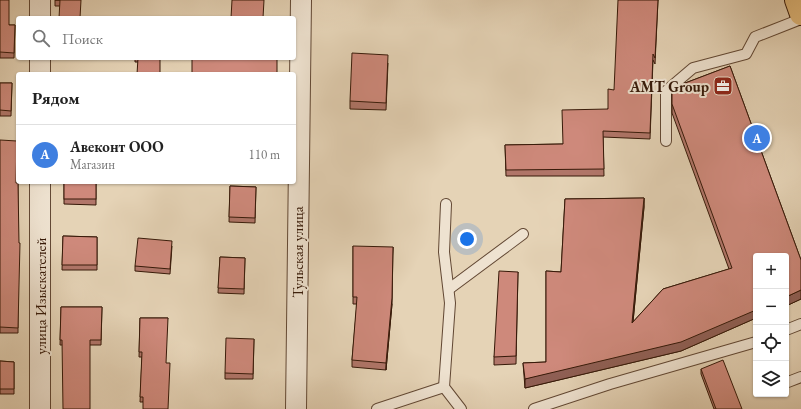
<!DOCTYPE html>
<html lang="ru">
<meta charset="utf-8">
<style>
body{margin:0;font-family:"EB Garamond",serif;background:#f6f6f6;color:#222}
.controls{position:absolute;right:12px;bottom:12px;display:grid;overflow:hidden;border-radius:4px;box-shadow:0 1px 3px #0004}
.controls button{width:36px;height:36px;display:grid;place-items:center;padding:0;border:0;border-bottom:1px solid #e0e0e0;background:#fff;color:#222;font:20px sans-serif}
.you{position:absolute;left:467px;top:239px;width:14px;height:14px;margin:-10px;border:3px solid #fff;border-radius:50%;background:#1a73e8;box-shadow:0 0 0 6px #1a73e833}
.badge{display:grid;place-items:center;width:26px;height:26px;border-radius:50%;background:#8f2418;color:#fff;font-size:13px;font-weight:700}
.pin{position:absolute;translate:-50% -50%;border:2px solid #fff;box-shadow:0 1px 4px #0006}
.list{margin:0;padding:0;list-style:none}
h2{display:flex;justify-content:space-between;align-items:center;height:52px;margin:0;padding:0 16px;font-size:17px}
h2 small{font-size:13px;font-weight:400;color:#767676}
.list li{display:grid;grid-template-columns:26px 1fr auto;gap:12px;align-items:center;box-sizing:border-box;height:60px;padding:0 16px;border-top:1px solid #e0e0e0}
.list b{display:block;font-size:15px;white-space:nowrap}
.list p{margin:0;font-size:13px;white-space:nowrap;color:#767676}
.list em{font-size:13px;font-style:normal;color:#767676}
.icon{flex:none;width:22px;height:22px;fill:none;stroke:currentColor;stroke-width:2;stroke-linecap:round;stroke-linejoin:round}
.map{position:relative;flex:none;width:801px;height:409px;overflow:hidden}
.search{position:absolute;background:#fff;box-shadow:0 1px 3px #0004;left:16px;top:16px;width:280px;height:44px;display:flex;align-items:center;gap:10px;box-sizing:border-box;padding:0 14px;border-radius:4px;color:#767676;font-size:15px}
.panel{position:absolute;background:#fff;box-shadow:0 1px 3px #0004;left:16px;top:72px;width:280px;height:112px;border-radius:4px}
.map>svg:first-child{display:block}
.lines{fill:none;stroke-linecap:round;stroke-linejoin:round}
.lane-casing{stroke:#624834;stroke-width:12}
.street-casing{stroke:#624834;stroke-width:22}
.primary-casing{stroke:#361908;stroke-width:24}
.lane{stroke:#eee2d0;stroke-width:10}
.street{stroke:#eee2d0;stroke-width:20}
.primary{stroke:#e2ba7b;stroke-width:22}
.wall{fill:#b1766a;stroke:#361908}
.shaded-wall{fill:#906056;stroke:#361908}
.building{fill:#ce897b;stroke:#361908}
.labels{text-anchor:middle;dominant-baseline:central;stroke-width:4;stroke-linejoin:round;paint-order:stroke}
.poi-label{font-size:15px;font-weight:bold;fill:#361908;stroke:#eee2d0;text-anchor:end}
.street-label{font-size:15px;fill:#361908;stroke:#eee2d0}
</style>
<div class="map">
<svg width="801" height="409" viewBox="0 0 801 409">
<rect width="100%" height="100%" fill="#e5d3b6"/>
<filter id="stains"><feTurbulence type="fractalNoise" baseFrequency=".005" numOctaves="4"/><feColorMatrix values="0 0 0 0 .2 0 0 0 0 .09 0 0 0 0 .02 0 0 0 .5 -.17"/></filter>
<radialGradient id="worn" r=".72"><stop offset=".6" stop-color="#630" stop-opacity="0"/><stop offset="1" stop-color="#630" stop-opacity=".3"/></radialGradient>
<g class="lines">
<g class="lane-casing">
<g id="lane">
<path d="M666,141V91L693,68L746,54L755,37L801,19"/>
<path d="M446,204L444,252L450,303L444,387L461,409"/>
<path d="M449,289L523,234"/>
<path d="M786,330L801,324"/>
<path d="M786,380L788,382L801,377"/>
<path d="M377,409L444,387"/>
<path d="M534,409L610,384L756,342"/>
</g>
</g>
<g class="street-casing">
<g id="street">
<path d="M40,0V18"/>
<path d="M40,58V74"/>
<path d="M40,182V409"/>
<path d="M296,409L301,0"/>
</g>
</g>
<g class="primary-casing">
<path id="primary" d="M796,0L801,14"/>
</g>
<use href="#lane" class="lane"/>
<use href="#street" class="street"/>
<use href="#primary" class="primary"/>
</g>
<g class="wall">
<path d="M0,0L9,25H15L14,58H0Z"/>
<path d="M55,0H81L60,6H55Z"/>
<path d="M658,0L655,64L653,60L650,139L603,137L604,176H506L505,145L563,144L608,109L614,90Z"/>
<path d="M135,58H161L138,62H135Z"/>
<path d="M388,63L386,110L350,109V101Z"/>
<path d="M730,66L801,260V299L786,306V256H756V318L681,351L525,388L523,363L546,362V271L561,272L565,199L644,198V207L633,322L663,289L729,269L672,113V88Z"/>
<path d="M0,83H12L11,116H0Z"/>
<path d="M0,140L16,183H18V333H0Z"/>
<path d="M64,182H96V205L64,204Z"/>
<path d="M230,186L256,187L255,223L229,222Z"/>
<path d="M63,236L97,237V270H62Z"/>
<path d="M172,246L170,274L135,271V266Z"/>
<path d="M353,246L392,304L386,370L352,367V360L357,304H353Z"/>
<path d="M220,257L245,258L244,294L218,293Z"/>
<path d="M518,272L516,364L494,365V357Z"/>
<path d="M61,307H102L101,345H60Z"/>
<path d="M140,318H168L143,402H140L142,357H139Z"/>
<path d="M254,339L253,379H225V373Z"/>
<path d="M0,361L14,362V394H0Z"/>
<path d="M701,369L742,409H714L701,374Z"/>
</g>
<g class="shaded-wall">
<path d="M644,198V207L632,332V323Z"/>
<path d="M393,247L392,304L386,370V363Z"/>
<path d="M801,290V299L786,306V297Z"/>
<path d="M756,310V318L681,351L525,388V379Z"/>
</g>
<g class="building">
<path d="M0,0H9V25H15L14,53L0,52Z"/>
<path d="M55,0H81L80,18H59L60,0Z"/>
<path d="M232,0H264L263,18H231Z"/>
<path d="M618,0H658L655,58L653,54L650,133L603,131L604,169L506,170L505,145L563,144L562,110L608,109V89L614,90Z"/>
<path d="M352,53L388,55L386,103L350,101Z"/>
<path d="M138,58H160V74H137Z"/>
<rect x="192" y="58" width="85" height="16"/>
<path d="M730,66L801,260V290L786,297V256H756V310L681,342L525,379L523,363L546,362V271L561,272L565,199L644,198L632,323L663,289L732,268L672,104V88Z"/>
<path d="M0,83H12L11,111L0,110Z"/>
<path d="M0,140L17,141L16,183H18L19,243H20L18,328L0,327Z"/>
<rect x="64" y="182" width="32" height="17"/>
<path d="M230,186L256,187L255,218L229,217Z"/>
<path d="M63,236L97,237V265H62Z"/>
<path d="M138,238L172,241L170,269L135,266Z"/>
<path d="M353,246L393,247L392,298L386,363L352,360L357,297H353Z"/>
<path d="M220,257L245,258L244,289L218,288Z"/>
<path d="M499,271L518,272L516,356L494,357Z"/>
<path d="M61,307H102L101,340H90V409H63L62,340H60Z"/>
<path d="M140,318H168L166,363H170L168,409H143V397H140L142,352H139Z"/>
<path d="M226,338L254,339L253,374L225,373Z"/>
<path d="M723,360L742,409H716L701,369Z"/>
<path d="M0,361L14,362V389H0Z"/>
</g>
<defs>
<g id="office-square" transform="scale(1)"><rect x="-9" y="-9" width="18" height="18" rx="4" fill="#8f2418" stroke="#eee2d0"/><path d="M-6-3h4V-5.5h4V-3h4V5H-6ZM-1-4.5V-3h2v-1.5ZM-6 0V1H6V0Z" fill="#fff"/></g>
</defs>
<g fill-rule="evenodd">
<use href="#office-square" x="723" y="86"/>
</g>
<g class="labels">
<g class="poi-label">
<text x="709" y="86">АМТ Group</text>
</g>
<g class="street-label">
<text transform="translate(297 252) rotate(-90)">Тульская улица</text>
<text transform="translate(40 296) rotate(-90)">улица Изыскателей</text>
</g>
</g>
<rect width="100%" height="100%" filter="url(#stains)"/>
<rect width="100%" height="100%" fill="url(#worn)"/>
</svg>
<div class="controls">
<button>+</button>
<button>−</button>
<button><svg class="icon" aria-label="locate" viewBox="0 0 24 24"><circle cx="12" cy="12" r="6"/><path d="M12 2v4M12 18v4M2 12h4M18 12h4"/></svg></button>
<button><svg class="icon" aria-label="layers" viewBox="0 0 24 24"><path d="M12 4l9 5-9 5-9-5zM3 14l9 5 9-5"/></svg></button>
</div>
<div class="you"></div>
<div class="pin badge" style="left:757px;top:138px;background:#3f7fe0">A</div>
<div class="search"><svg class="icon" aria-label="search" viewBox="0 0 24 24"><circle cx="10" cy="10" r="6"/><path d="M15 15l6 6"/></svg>Поиск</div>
<section class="panel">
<h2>Рядом<small></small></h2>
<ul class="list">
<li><span class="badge" style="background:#3f7fe0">A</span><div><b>Авеконт ООО</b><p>Магазин</p></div><em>110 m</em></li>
</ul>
</section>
</div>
